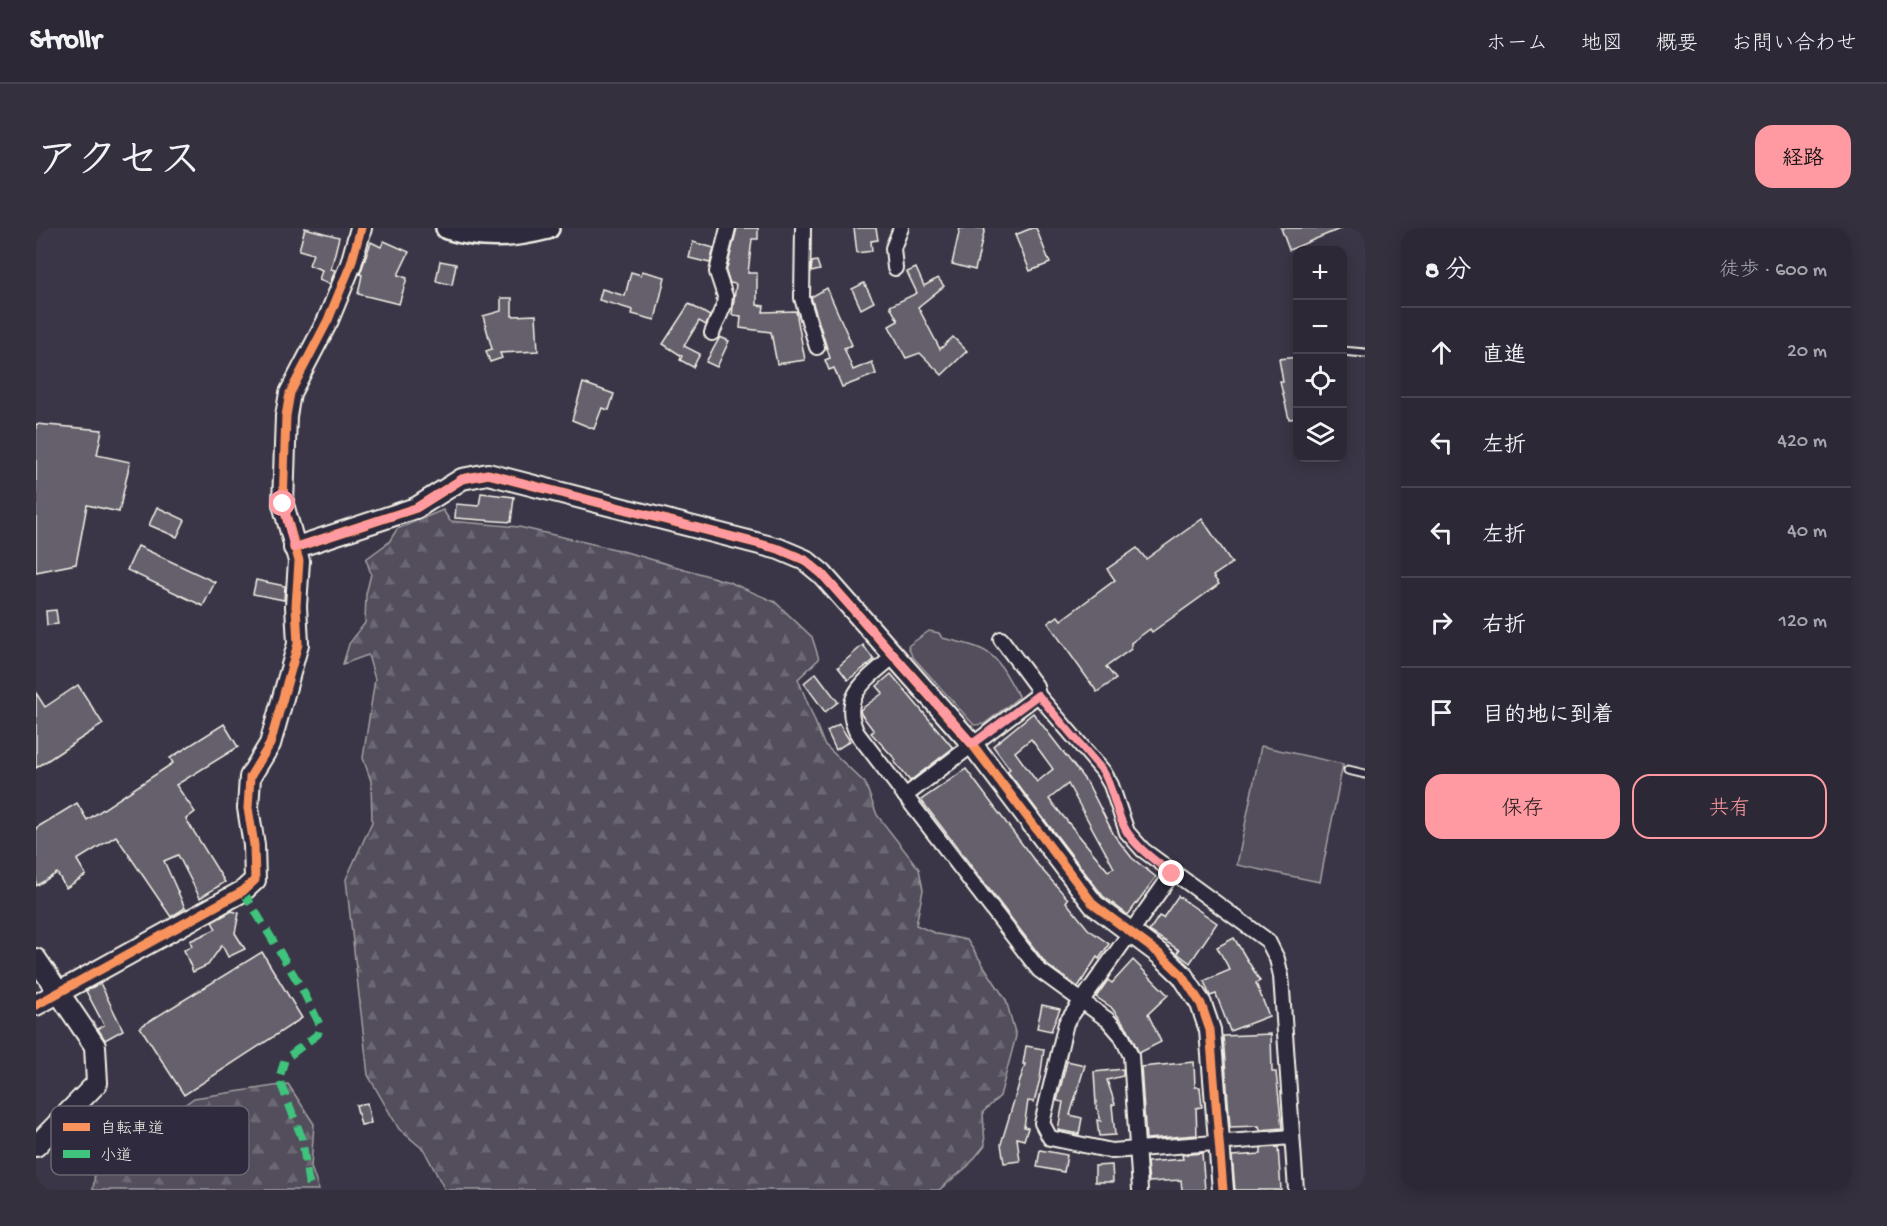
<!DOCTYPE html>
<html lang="ja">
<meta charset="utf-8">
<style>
body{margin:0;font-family:"Gochi Hand","Klee One",sans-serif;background:#34303d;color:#f1f3f6}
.controls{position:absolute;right:18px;top:18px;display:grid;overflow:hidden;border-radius:12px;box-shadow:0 3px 15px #0003}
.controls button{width:54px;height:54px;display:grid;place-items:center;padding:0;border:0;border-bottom:2px solid #484450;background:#2c2835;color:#f1f3f6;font:30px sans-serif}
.stop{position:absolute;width:18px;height:18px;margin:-14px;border:4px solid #ff9aa2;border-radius:50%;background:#fff}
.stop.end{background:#ff9aa2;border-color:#fff;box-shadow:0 2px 6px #0008}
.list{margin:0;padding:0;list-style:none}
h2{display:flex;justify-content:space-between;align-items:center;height:78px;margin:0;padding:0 24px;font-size:26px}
h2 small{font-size:20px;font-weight:400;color:#a6a6ad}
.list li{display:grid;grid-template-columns:39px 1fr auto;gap:18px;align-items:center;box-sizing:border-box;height:90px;padding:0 24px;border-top:2px solid #484450}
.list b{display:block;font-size:22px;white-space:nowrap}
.list em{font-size:20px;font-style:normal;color:#a6a6ad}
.actions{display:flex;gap:12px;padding:18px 24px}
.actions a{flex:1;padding:14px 0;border:2px solid #ff9aa2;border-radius:18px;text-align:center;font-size:21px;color:#ff9aa2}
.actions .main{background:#ff9aa2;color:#111}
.icon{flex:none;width:33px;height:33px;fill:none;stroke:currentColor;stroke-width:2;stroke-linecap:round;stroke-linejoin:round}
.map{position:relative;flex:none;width:1329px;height:962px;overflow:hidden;border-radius:18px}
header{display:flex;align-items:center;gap:36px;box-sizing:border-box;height:84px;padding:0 30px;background:#2c2835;border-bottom:2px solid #484450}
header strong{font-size:28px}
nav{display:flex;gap:33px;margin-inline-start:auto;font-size:21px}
.intro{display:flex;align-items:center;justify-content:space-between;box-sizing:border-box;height:144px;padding:0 36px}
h1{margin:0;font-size:42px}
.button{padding:15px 27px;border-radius:18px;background:#ff9aa2;color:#111;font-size:21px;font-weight:700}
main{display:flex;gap:36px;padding:0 36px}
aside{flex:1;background:#2c2835;border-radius:18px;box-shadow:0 3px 15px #0003}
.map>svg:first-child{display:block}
.forest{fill:url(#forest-firs);stroke:#a4a0a2;stroke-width:1.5}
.green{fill:#534e5c;stroke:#a4a0a2;stroke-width:1.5}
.building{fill:#65616c;stroke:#f4f1e8;stroke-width:1.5;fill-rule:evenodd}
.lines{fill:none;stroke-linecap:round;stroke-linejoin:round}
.lane-casing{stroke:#f4f1e8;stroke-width:11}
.street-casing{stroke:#f4f1e8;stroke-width:18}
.secondary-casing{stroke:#f4f1e8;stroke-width:24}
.primary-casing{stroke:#f4f1e8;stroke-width:26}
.lane{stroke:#2f2a3d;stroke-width:7}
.street{stroke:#2f2a3d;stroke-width:14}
.secondary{stroke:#2f2a3d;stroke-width:20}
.primary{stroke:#2f2a3d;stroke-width:21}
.quiet{stroke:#40c37c;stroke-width:8;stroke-dasharray:15 8;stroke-linecap:butt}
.cycleway-casing{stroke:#2f2a3d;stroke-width:13}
.cycleway{stroke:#f8935d;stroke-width:9}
.route{stroke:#ff9aa2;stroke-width:8}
.key{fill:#2f2a3d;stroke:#6a6670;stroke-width:1.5}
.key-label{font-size:16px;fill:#f4f1e8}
</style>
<header>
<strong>Strollr</strong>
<nav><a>ホーム</a><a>地図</a><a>概要</a><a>お問い合わせ</a></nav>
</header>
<div class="intro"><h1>アクセス</h1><a class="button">経路</a></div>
<main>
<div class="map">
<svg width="1329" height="962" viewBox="0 0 1329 962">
<defs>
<pattern id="forest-firs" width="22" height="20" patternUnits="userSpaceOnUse" patternTransform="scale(1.5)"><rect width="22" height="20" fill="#534e5c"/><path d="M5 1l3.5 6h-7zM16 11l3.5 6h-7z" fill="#6c6873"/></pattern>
</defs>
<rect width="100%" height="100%" fill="#3b3647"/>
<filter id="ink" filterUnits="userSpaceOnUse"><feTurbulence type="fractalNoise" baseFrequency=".0167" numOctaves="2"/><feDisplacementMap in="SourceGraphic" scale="12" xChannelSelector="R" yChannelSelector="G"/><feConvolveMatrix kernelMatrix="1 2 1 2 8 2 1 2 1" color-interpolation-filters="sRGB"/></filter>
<g filter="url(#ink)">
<g class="forest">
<path d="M407,282L414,293L483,299L583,322L693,354L739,374L776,409L783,431L762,451L788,516L829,555L841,587L883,641L887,662L880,697L901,706L931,712L970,772L980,808L964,868L947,884L949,917L932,938L903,962H409L388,922L363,901L332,847L310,651L336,594L335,553L327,530L339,451L332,427L307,436L313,416L329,395L330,366L335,346L330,331L353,314L361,301Z"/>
<path d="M252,856L278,896L275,939L283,962H57L60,935L83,939L125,894L158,870Z"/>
</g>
<g class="green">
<path d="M893,403L903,405L906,410C959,422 957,423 983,469L948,496L938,497L876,428L872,418Z"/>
<path d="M1225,518L1307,536L1284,654L1201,637Z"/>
</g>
<g class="building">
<path d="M269,0L303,9L295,41L299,42L294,56L283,52L286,42L273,37L277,26L263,22Z"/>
<path d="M701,0H722V11H716L712,45H721V77L728,78L727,84L760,83L769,132L741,136L735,104L704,100L705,88L696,87L700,56L694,55L690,44Z"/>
<path d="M818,0H840L842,12L835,13L836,23L821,25Z"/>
<path d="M924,0H949L939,42L916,36Z"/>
<path d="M996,0H1000L1014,35L994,43L979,7Z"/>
<path d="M1245,0H1306L1253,22Z"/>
<path d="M348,13L373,24L362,47L371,50L363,76L322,66L326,47L324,46L335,14L345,19Z"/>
<path d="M657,14L678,20L674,35L653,30Z"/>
<path d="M404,33L420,36L416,57L400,53Z"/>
<path d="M781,33L784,42L775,44L776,34Z"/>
<path d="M880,40L888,58L902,50L908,58L882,79L904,121L917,109L931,123L906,147L884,125L870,130L853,98L862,93L854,78L881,65L871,44Z"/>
<path d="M606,43L629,49L619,92L596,86L597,82L563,72L566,61L589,68L595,44L605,47Z"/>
<path d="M828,55L838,74L825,81L816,61Z"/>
<path d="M791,60L816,117L808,120L817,142L836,134L840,146L806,159L798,140L793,142L789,132L794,130L775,69Z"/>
<path d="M465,70H476V88L500,87L502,123L464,125L466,130L454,134L450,123L456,121L447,88L465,83Z"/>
<path d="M653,76L674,88L670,97L663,93L648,118L664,126L657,139L644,132L646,128L627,116Z"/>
<path d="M684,109L693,113L681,139L670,134Z"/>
<path d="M1262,129V190L1253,191L1244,154H1247L1243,131Z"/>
<path d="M547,155L578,166L573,182L566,180L558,201L536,192Z"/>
<path d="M0,196L66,202L61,227L94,234L83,284L51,277L40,336L0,344Z"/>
<path d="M445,265L478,269L475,294L419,290L420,276L443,278Z"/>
<path d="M121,279L149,292L141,309L113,297Z"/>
<path d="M1166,291L1196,335L1177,348L1183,356L1116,404L1114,401L1095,415V421L1070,439L1080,451L1061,464L1012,395L1022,388L1025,392L1079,352L1071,341L1101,320L1110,331Z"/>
<path d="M102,318L179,354L167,378L91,342Z"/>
<path d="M220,352L249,358L248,372L217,366Z"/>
<path d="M20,382L22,396L11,397L10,383Z"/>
<path d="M827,417L838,432L812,452L802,439Z"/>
<path d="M780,445L802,474L789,484L768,455Z"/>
<path d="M855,446L917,520L874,553L858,533L860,532L835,505L838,503L825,486L824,482L847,465L841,458Z"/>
<path d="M42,457L67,496L0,540V465L9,479Z"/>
<path d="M997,485L1052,556L1078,607L1096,630L1120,649L1092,687L1067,668L971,543L974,541L957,518ZM995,511L1017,541L1001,554L979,524ZM1032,556L1078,640L1072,643L1013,571Z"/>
<path d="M188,496L202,519L140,557L159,584L150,591L189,654L164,670L142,627L128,633L149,680L135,689L80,608L41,632L50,647L30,660L21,645L0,658V600L41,575L51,592L137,535L134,530Z"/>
<path d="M803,496L814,513L800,522L791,503Z"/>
<path d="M930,541L1001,636L1032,671L1030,674L1052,701L1073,716L1063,731L1061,729L1042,759L1011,737L885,572Z"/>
<path d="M1142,668L1181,695L1154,735L1141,725L1143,722L1113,703L1123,688L1127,690Z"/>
<path d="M196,683L203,685L199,705L209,721L192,729L186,717L172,737L157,744L148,722L156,718L154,713L180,701L176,694Z"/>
<path d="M1198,710L1224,753L1220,755L1233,788L1194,803L1180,766L1174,768L1168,753L1194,742L1181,719Z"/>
<path d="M226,724L266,790L148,867L104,799Z"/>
<path d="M1097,732L1132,767L1112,786L1125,814L1103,825L1092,801L1075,779L1060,769L1072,752L1076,755Z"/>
<path d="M64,755L87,802L69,812L62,801L68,797L50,763Z"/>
<path d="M1006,777L1024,781L1015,803L1001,800Z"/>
<path d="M1235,806L1236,844H1240L1246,900L1224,902L1223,898L1194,899L1187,808Z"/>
<path d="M990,818L1008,821L1004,851L998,874L992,873L988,899L992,900L988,912L981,910L984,933L968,935L965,916L989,836H987Z"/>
<path d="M1031,833L1049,837L1034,887L1046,890L1043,906L1022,902L1027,874L1021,873Z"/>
<path d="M1158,834L1159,859H1164L1166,879L1160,880L1161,907L1110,911L1105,839Z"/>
<path d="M1087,841V848L1071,852L1079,876L1076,877L1079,907L1063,908L1061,892L1065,893L1060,876L1058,844Z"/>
<path d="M331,875L335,895L325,897L320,877Z"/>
<path d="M1242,919L1245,962H1199L1196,928L1225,926V920Z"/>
<path d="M1004,922L1031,927L1028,944L1001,939Z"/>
<path d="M1166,925L1169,962H1146L1145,952L1113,954L1111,934L1147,931L1146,927Z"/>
<path d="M1076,937L1077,954H1059V938Z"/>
</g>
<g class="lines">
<g class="lane-casing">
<g id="lane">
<path d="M1306,123L1329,125"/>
<path d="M1312,542L1329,546"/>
</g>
</g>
<g class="street-casing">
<g id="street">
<path d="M767,0L766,70L781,119"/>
<path d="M859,40L857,20L865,0"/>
<path d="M676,105L688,77L689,68L681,44L692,0"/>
<path d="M965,411L1000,458L1002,467"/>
<path d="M859,427C833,450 802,467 821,505L1003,742L1072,792L1085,807L1095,828L1104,962"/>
<path d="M869,568L1002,467L1067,543L1075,557L1091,604L1107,622L1232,713L1241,731L1245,748L1260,962"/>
<path d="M1136,646L1030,795L1006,895L1014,910L1076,923L1255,909"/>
</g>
</g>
<g class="secondary-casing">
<g id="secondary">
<path d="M258,320L380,280L426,251L452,246L743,321L769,332L786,346L936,516L1058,677L1125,727L1146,747L1165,776L1174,802L1187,962"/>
<path d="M0,731L59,818L61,855L0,918"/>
<path d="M0,777L207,663L219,652L218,617L212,580L214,549L234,516L262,416L260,378L263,333L247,276L250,188L254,165L292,92L315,36L325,0"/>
</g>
</g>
<g class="primary-casing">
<path id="primary" d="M411,0C446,11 477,9 512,0"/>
</g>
<use href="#lane" class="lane"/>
<use href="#street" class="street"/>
<use href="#secondary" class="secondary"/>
<use href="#primary" class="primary"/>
<path class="quiet" d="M207,663L265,759L284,797L282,806L249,831L243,851L266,910L272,952L276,962"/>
<g class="cycleway-casing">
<g id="cycleway">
<path d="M258,320L380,280L426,251L452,246L743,321L769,332L786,346L936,516L1058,677L1125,727L1146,747L1165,776L1174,802L1187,962"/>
<path d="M0,777L207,663L219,652L218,617L212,580L214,549L234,516L262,416L260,378L263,333L247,276L250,188L254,165L292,92L315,36L325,0"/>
</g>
</g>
<use href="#cycleway" class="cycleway"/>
</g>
</g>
<g class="lines" filter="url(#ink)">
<path class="route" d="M247,276L258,320L380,280L426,251L452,246L743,321L769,332L786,346L936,516L1002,467L1067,543C1078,562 1079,585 1091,604C1102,621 1120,633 1136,646"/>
</g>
<rect x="15" y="878" width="198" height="69" rx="9" class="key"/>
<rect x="27" y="895" width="27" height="8" fill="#f8935d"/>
<rect x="27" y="922" width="27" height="8" fill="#40c37c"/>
<g class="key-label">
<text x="64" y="905">自転車道</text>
<text x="64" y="932">小道</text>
</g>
</svg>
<div class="controls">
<button>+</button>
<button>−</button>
<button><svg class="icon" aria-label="locate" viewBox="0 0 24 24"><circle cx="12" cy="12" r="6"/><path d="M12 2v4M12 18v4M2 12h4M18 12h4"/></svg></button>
<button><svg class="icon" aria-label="layers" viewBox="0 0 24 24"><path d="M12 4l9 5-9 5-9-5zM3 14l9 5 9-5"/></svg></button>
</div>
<div class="stop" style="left:247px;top:276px"></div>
<div class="stop end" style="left:1136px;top:646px"></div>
</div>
<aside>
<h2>8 分<small>徒歩 · 600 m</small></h2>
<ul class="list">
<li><svg class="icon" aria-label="ahead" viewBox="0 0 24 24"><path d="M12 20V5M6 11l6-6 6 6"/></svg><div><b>直進</b></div><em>20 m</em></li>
<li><svg class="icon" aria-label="left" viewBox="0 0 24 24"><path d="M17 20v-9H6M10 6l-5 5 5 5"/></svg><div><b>左折</b></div><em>420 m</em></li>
<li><svg class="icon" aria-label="left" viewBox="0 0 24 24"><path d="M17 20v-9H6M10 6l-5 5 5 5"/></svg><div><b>左折</b></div><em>40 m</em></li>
<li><svg class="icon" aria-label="right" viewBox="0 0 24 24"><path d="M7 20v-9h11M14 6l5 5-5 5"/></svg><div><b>右折</b></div><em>120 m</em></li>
<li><svg class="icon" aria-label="arrive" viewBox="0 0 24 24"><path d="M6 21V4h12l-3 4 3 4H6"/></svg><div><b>目的地に到着</b></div></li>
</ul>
<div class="actions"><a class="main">保存</a><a>共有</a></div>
</aside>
</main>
